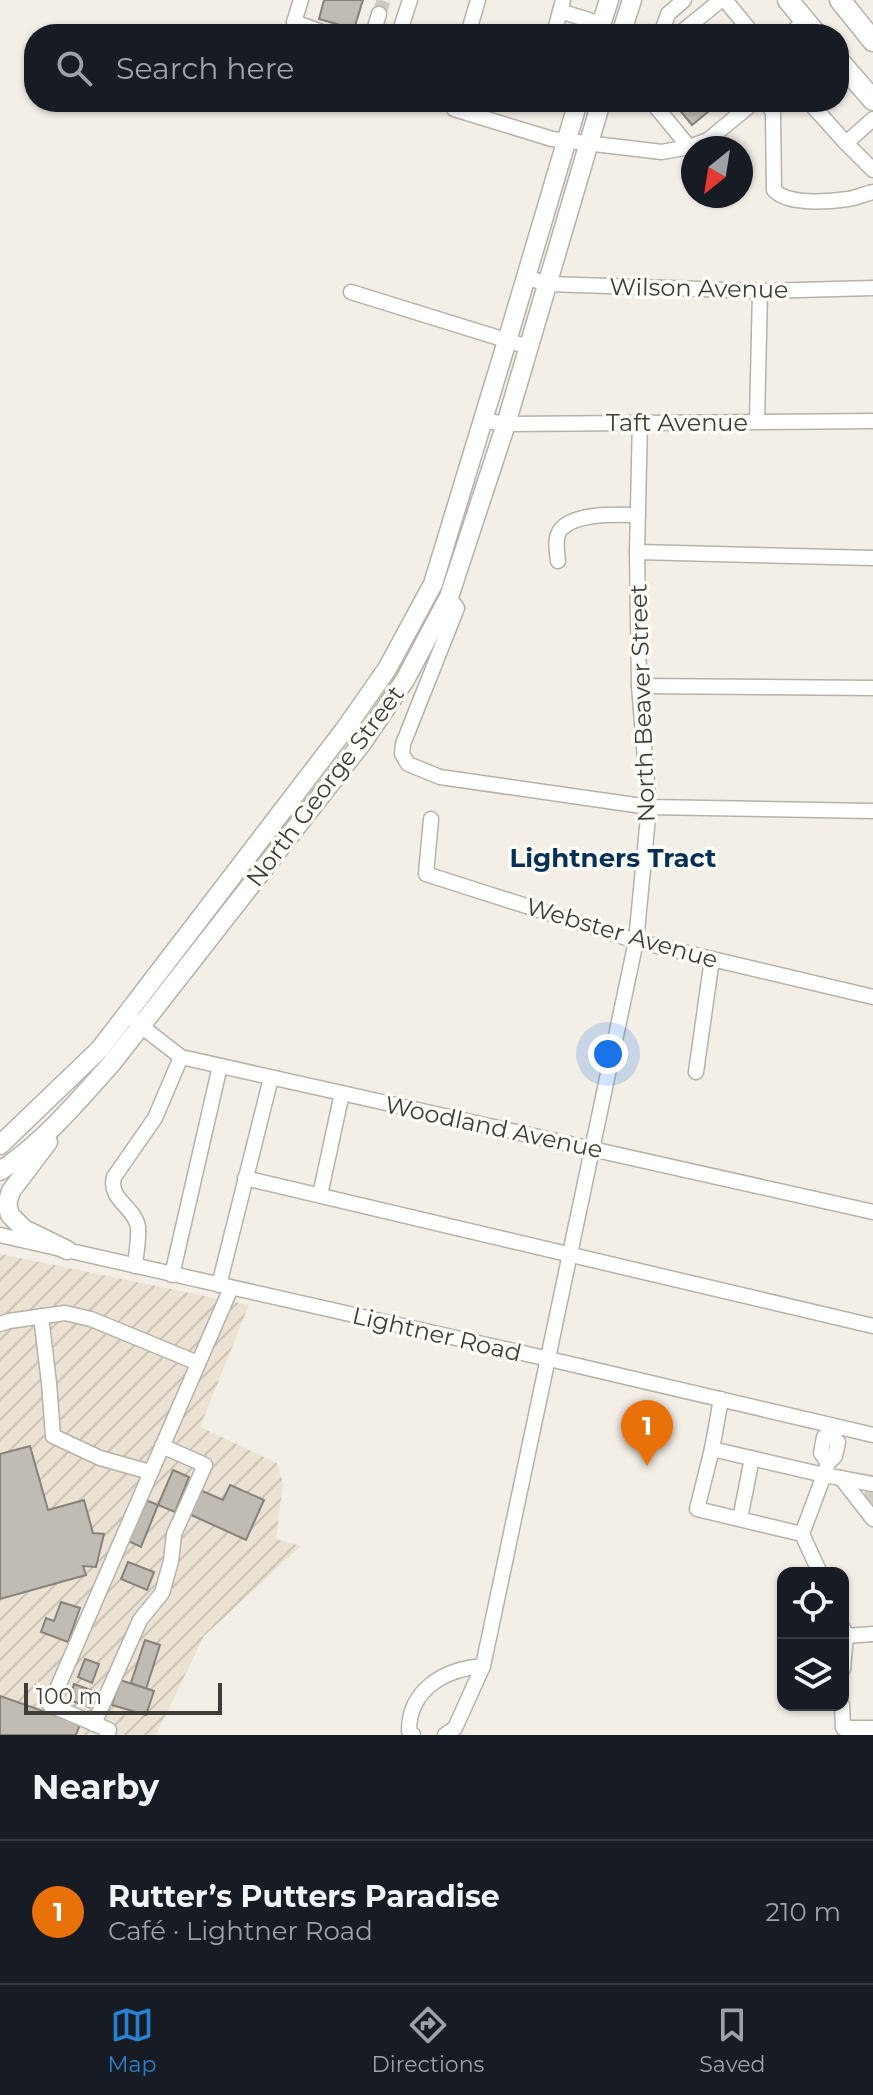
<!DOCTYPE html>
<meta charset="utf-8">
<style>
body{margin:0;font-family:Montserrat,sans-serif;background:#242831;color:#f1f3f6}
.controls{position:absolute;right:24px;bottom:24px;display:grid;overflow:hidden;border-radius:16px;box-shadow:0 2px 6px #0004}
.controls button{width:72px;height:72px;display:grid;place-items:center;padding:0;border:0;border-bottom:2px solid #363941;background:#171b24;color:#f1f3f6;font:40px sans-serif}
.compass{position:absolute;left:681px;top:136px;width:72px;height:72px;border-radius:50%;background:#171b24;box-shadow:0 2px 6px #0004;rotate:210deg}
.scale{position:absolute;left:24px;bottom:20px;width:198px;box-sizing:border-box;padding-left:8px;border:4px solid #3f3d39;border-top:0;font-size:22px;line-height:28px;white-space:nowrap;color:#3f3d39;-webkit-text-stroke:6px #fefcf6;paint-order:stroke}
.you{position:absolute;left:608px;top:1054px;width:28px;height:28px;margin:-20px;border:6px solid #fff;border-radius:50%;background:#1a73e8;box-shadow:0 0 0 12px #1a73e833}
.badge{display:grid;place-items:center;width:52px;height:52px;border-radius:50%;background:#2881cf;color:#fff;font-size:26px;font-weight:700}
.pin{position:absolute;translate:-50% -66px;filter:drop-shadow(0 2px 4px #0008)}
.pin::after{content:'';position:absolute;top:42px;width:28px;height:24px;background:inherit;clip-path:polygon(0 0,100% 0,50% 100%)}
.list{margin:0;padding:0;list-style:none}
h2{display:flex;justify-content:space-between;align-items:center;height:104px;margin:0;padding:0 32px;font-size:34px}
h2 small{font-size:26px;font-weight:400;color:#9ea1a6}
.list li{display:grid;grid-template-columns:52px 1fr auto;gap:24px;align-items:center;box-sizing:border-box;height:144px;padding:0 32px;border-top:2px solid #363941}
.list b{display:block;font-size:30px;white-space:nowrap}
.list p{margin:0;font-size:26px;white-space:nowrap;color:#9ea1a6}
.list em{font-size:26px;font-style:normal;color:#9ea1a6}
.icon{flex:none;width:44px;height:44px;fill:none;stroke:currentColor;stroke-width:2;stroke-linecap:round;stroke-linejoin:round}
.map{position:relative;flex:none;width:873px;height:1735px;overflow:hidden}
.search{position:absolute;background:#171b24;box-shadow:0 2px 6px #0004;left:24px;right:24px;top:24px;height:88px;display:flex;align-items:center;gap:20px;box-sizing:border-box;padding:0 28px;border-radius:32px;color:#9ea1a6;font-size:30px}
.sheet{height:248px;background:#171b24}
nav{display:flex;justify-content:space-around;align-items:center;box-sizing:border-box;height:112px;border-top:2px solid #363941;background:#171b24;font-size:22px;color:#9ea1a6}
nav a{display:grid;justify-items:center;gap:4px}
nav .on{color:#2881cf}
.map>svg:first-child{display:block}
.industrial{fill:url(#industrial-furrows)}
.building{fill:#c0bcb4;stroke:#86827b;stroke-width:2}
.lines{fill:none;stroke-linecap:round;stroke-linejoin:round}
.minor-tunnel{stroke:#cfcbc3;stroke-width:14;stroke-dasharray:14 7;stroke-linecap:butt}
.minor-casing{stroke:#b6b2aa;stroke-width:17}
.major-casing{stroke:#b6b2aa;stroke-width:21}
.highway-casing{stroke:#b6b2aa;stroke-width:23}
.minor{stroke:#fff;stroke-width:14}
.major{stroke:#fff;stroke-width:18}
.highway{stroke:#fff;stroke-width:20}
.labels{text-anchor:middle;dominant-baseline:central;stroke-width:7;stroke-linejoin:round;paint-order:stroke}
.street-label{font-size:24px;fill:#3f3d39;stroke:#fefcf6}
.neighbourhood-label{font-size:26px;font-weight:bold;fill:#053156;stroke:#fefcf6}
</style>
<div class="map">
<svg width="873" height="1735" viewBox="0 0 873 1735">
<defs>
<pattern id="industrial-furrows" width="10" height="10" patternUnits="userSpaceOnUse" patternTransform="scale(2)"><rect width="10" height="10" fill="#ebe2d3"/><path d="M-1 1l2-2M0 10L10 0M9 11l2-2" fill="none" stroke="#cbc3b6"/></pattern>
</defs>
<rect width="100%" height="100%" fill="#f3eee6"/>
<path class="industrial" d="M0,1254L249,1305L200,1427L277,1463L283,1483L276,1539L301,1546L204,1636L156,1735H0Z"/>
<g class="building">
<path d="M324,0H363L354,29L319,19Z"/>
<path d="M673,102H720L692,125Z"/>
<path d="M30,1446L48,1510L84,1500L93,1533L104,1534L96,1567L83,1566L86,1575L0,1599V1454Z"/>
<path d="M173,1470L189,1477L175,1512L158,1505Z"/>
<path d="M230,1485L264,1500L246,1540L189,1514L200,1490L223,1500Z"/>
<path d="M143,1499L158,1505L141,1547L126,1540Z"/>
<path d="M128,1562L154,1572L147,1590L121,1579Z"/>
<path d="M61,1602L80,1608L68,1642L41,1632L46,1618L54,1621Z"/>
<path d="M145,1640L160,1645L146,1689L131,1683Z"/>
<path d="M85,1659L99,1664L92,1683L78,1677Z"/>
<path d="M120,1680L154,1691L146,1715L112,1705Z"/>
<path d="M74,1684L94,1691L89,1707L69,1700Z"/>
<path d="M0,1696L80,1724L76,1735H0Z"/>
</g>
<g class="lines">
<g class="minor-tunnel">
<path d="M379,14L384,0"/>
<path d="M869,1506L872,1492"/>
</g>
<g class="minor-casing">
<g id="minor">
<path d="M301,0L294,22L328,34"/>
<path d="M725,0L753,34"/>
<path d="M560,11L601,24"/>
<path d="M379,14L375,27L382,34"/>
<path d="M399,34L410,0"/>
<path d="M468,34L478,0"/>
<path d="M554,34L563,0"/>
<path d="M661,34L668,14L684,0"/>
<path d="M679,34L721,0"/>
<path d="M790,34L805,20"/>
<path d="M652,102L689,147"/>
<path d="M766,102L773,112L774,190C787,205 828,202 848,199C856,198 864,194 873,192"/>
<path d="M809,102L846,143L873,119"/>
<path d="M454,109L552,139L662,152L689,147L708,140L754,102"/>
<path d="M846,143L873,170"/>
<path d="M525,277L548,284L760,291L873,288"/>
<path d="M351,292L528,347"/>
<path d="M482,420L506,424L873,421"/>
<path d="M757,421L760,291"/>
<path d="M637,552L873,558"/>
<path d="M558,561C557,552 554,537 561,529C577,512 617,515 638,515"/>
<path d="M449,597L457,608L403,744L402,754L408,764L440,777L649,807L873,811"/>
<path d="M639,686L873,688"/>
<path d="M431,819L426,874L636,941L873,997"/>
<path d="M129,1014L141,1026L181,1057L873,1212"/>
<path d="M696,1072L712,959"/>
<path d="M245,1178L873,1326"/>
<path d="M320,1195L342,1093"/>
<path d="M0,1235L549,1359L873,1435"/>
<path d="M135,1266C136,1254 139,1239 138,1227C135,1207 108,1200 114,1177L155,1118L181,1057"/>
<path d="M172,1275L220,1066"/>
<path d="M219,1285L271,1078"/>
<path d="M41,1316L49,1383L53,1436L100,1458L150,1472"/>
<path d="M0,1324L9,1321L65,1313L91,1319L198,1363"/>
<path d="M721,1399L712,1449L697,1509L802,1534L820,1573"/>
<path d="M831,1434L838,1442L835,1456L828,1463L824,1475L873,1484"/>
<path d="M712,1449L824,1475L802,1534"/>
<path d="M828,1463L821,1453L824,1437L831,1434L833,1427"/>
<path d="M841,1478L873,1519"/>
<path d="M740,1519L752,1458"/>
<path d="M843,1628L846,1636L873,1634"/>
<path d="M843,1669L846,1636"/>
<path d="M842,1705L843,1728H873"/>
<path d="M94,1724L140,1620L162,1593L171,1561L174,1534L205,1465L162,1446"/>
<path d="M107,1735L109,1730L50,1705L231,1288"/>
<path d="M413,1735L409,1731C409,1689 445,1669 483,1666"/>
<path d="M445,1735L455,1728L483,1666L636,941L649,807L639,686L637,552L640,421"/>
</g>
</g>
<g class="major-casing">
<g id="major">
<path d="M598,34L609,0"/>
<path d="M621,34L632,0"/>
<path d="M48,1142L11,1191L7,1204L10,1215L24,1229L67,1250"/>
<path d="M0,1145L100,1049L345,729L387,669L433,584L507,341L578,102"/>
<path d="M0,1171C43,1143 78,1101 112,1063L362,743L405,680L449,597L506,424L601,102"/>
</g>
</g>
<g class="highway-casing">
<g id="highway">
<path d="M788,0L816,34"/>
<path d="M840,0L873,41"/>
<path d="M839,61L873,100"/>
</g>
</g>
<use href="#minor" class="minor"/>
<use href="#major" class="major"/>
<use href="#highway" class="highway"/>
</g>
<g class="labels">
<g class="street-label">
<text transform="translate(699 288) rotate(1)">Wilson Avenue</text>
<text x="677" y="422">Taft Avenue</text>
<text transform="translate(642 703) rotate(-92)">North Beaver Street</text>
<text transform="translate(325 786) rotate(-53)">North George Street</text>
<text transform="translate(622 933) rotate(16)">Webster Avenue</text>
<text transform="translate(494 1127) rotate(12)">Woodland Avenue</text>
<text transform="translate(437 1334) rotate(13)">Lightner Road</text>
</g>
<g class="neighbourhood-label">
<text x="613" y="858">Lightners Tract</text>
</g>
</g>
</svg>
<div class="controls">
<button><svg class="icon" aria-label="locate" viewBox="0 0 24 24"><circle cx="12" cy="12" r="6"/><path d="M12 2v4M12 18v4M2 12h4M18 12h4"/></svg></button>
<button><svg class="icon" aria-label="layers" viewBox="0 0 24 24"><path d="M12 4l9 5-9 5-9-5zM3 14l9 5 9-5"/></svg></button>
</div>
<svg class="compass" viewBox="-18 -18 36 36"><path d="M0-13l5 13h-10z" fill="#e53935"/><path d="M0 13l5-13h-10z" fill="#9ea1a6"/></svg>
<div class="scale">100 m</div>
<div class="you"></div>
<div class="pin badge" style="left:647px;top:1466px;background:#e8710a">1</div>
<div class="search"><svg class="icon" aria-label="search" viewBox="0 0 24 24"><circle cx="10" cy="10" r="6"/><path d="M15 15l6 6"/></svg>Search here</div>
</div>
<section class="sheet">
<h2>Nearby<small></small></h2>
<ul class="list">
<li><span class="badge" style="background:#e8710a">1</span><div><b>Rutter’s Putters Paradise</b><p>Café · Lightner Road</p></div><em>210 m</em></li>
</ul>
</section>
<nav>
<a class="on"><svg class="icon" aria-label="map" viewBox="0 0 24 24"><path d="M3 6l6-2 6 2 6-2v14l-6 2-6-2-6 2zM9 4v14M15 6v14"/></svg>Map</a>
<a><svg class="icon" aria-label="directions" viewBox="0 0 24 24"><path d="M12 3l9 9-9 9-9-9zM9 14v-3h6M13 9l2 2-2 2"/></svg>Directions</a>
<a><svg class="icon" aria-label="saved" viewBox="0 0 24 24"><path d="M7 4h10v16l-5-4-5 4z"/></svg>Saved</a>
</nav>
